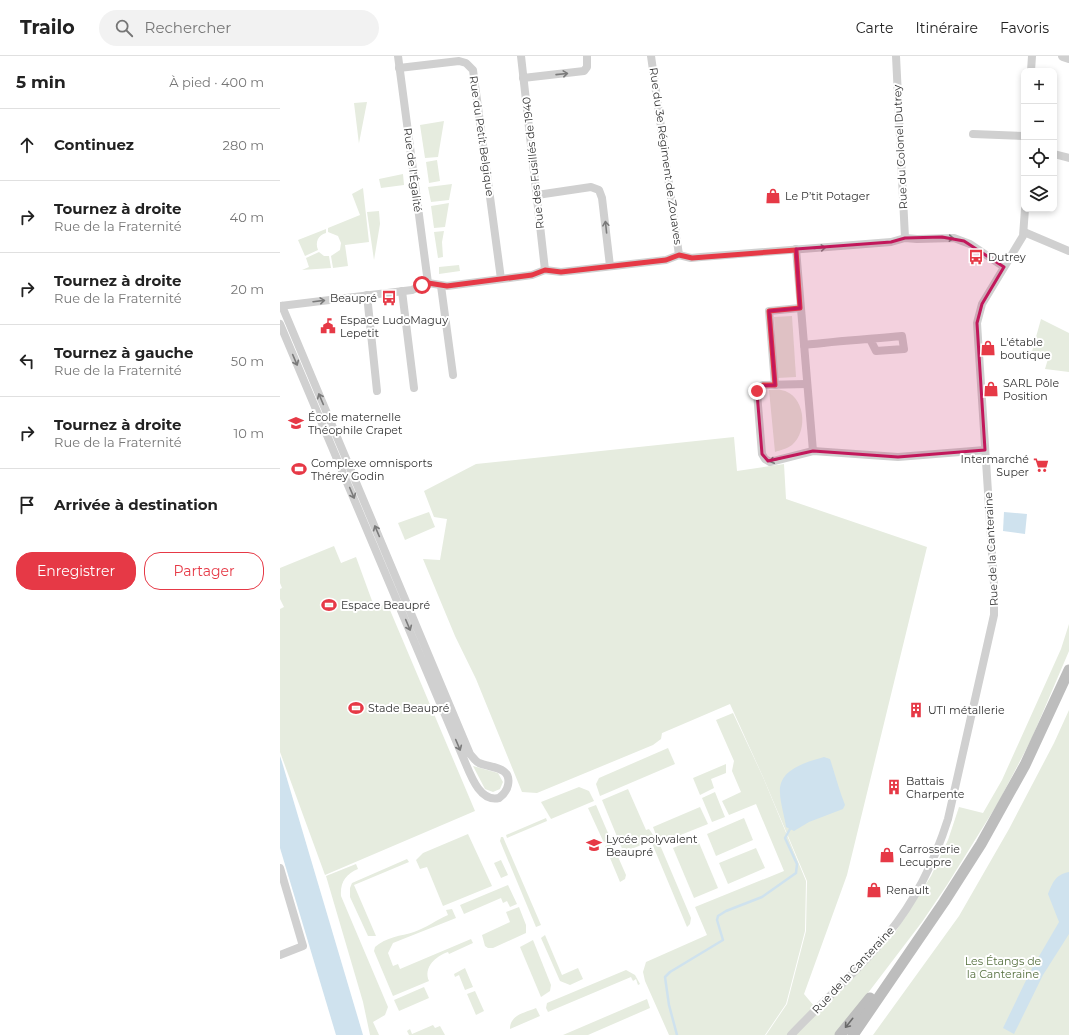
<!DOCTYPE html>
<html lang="fr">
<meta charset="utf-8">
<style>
body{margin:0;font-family:Montserrat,sans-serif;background:#f2f2f2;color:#222}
.controls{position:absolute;right:12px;top:12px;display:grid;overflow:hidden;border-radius:8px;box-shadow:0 2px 6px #0003}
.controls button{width:36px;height:36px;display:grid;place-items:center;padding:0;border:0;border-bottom:1px solid #e0e0e0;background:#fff;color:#222;font:20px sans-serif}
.stop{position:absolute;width:12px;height:12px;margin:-9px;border:3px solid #e63946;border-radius:50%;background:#fff}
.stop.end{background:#e63946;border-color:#fff;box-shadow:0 1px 4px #0008}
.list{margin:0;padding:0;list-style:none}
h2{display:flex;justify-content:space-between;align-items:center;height:52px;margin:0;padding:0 16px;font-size:17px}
h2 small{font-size:13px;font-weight:400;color:#767676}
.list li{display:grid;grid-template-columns:26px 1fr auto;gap:12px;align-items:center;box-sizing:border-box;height:72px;padding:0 16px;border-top:1px solid #e0e0e0}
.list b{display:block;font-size:15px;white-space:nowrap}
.list p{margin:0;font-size:13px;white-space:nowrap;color:#767676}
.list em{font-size:13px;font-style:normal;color:#767676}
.actions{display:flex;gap:8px;padding:12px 16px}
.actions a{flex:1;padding:9px 0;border:1px solid #e63946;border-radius:16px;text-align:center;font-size:14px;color:#e63946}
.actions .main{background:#e63946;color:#fff}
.icon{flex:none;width:22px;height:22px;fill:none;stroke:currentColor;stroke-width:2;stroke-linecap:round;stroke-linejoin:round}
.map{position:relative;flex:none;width:789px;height:979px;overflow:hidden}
header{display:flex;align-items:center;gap:24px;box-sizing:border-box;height:56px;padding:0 20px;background:#fff;border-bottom:1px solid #e0e0e0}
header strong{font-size:19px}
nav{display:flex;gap:22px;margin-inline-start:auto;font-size:14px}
.search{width:280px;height:36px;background:#f2f2f2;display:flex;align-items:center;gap:10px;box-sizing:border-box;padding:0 14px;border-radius:22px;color:#767676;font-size:15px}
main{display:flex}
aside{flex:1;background:#fff}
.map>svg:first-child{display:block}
.green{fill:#e6ecdf}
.water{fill:#cfe2ee}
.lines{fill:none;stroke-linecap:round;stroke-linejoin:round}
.stream{stroke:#cfe2ee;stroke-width:2.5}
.minor{stroke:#d0d0d0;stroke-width:8}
.tertiary{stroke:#d0d0d0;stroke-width:10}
.secondary{stroke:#bdbdbd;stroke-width:11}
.oneway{stroke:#7a7a7a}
.oneway2{stroke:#6a6a6a}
.route{stroke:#e63946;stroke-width:5}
.marked{fill:#c2185b;fill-opacity:0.2;stroke:#c2185b;stroke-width:3;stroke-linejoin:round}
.labels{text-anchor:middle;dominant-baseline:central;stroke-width:4;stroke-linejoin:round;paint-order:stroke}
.street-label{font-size:11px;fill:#333;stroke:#fff}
.poi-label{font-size:11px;fill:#333;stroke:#fff;text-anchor:start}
.park-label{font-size:11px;fill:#56703f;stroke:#fff}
</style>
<header>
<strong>Trailo</strong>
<div class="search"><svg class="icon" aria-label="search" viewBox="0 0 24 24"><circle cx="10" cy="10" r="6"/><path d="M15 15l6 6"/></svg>Rechercher</div>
<nav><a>Carte</a><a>Itinéraire</a><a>Favoris</a></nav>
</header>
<main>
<aside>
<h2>5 min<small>À pied · 400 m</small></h2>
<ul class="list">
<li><svg class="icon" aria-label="ahead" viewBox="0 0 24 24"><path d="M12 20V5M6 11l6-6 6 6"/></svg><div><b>Continuez</b></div><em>280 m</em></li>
<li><svg class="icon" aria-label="right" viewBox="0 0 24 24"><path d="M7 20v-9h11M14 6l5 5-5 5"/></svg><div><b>Tournez à droite</b><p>Rue de la Fraternité</p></div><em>40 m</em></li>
<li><svg class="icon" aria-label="right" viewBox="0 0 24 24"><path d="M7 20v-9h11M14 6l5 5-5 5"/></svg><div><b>Tournez à droite</b><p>Rue de la Fraternité</p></div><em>20 m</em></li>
<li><svg class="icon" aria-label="left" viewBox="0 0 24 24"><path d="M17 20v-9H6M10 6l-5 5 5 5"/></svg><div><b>Tournez à gauche</b><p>Rue de la Fraternité</p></div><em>50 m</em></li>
<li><svg class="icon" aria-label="right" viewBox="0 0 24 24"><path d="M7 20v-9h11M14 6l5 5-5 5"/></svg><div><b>Tournez à droite</b><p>Rue de la Fraternité</p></div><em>10 m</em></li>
<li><svg class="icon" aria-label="arrive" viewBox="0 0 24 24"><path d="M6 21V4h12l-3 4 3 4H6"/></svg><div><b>Arrivée à destination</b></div></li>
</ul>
<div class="actions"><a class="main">Enregistrer</a><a>Partager</a></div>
</aside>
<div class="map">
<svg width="789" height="979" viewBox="0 0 789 979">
<rect width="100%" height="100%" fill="#fff"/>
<g class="green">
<path d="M87,46L79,87V88L74,47Z"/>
<path d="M164,65L158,101L145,102L140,69Z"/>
<path d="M157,104L160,125L149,127L146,106Z"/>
<path d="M123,118L124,129L101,132L99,123Z"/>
<path d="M172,128L169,144L151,146L148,131Z"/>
<path d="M83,132L89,186L65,189L68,210L53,212L51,200L60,194L61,187L58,180L48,176V172L80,159L72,138Z"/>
<path d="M169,147L165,171L154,172L151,150Z"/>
<path d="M99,155L100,168L94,204L87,156Z"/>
<path d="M46,173V177C38,179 35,186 38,194L25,200L18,184Z"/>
<path d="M164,175L162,186L163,201L158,202L154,176Z"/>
<path d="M39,196L44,200H49L51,212L22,214L29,211L26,202Z"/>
<path d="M179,209L180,215L159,218V211Z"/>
<path d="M512,260L516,321L497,322L494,261Z"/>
<path d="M761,263L789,277V316L765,313L768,303L751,299Z"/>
<path d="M489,334C493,334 497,333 501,334C525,338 529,375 512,389C507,393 500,394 495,396Z"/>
<path d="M454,381L457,415L504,408L506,443L647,491L567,819L524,938L539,956L614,878L651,820L668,784L679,751L703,757L722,724L781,593L789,568V595L751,684L718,747L667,829L642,866L556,979H486L507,948L526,875L527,825L483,721L450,648L319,704L382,677L381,683L373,689L257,737L242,736L196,623L175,580L143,503L160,504L167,463L154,461L144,435L196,408Z"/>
<path d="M149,456L155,471L125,484L118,467Z"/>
<path d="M54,490L61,507L76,501L95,553L107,547L195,755L45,819L0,696V553L4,551L0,543V533L2,532L0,527V512Z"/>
<path d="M789,654V979H593L679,860L729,773L774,687Z"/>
<path d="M453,657L483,721L526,825L525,875L506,948L485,979H389L365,925L363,916L366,906L427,879L415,851L504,815L476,748L449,759L442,745L461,736L452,715L454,705L436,664Z"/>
<path d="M388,692L395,708L320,740L316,728L319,722Z"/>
<path d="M446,708V717L431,723L434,732L420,739L413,722Z"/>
<path d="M193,710L218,717L223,726L220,733L213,736L205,733Z"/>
<path d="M299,731L309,735L314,745L271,763L261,746Z"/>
<path d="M348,733L366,774L369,773L380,789L411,862L410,868L407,871L371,785L349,794L352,801L345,800L322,744Z"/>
<path d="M435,736L445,761L432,766L422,742Z"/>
<path d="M316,749L331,784L324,787L308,752Z"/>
<path d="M420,751L428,768L383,786L376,779L373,771Z"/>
<path d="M266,762L267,765L227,782L226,779Z"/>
<path d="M464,762L473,784L436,800L427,778Z"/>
<path d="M188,778L212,830L163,850L147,811L140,813L136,804L143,797Z"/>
<path d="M221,781H223L261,869L256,871L220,785Z"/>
<path d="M417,782L438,832L414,842L393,792Z"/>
<path d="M332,787L346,819L345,823L340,826L325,790Z"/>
<path d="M476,792L485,812L448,828L439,807Z"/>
<path d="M127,803L129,806L74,829L96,880H88L70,841V832L72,827Z"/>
<path d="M221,804L228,819L221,822L214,807Z"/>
<path d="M76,808L78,813C66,818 60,826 61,840L108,951L105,959L93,966L99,979H90L83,946L46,820Z"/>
<path d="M228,829L237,848L230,851L227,845L223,847L221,842L184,858L180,849Z"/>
<path d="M239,851L246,869V877L213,892H208L205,890L202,879L230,866L226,856Z"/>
<path d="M172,853L176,862L113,887L108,897L113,910L118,908L120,913L191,883L193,887L169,898L168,896C156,900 143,911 149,925L113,940L94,895L95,891C106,881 121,880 134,876C146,872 156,864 168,859L166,854Z"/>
<path d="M265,879L282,919L298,912L303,923L290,929L280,925L261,882Z"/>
<path d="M253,884L271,929L270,935L261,941L240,891Z"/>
<path d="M185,912L193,931L185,934L179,919L175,921L174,918Z"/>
<path d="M346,914L355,919L360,928L358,929L356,923L353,925L351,921L268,956L266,952L267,947Z"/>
<path d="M144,931L149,942L119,955L114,944Z"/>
<path d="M195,935L204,955L196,959L187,938Z"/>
<path d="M367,943L370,952L308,979H283Z"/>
<path d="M256,952L260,960L230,973C230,959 244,957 256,952Z"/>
<path d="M153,969L155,972L160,970L165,979H129L127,975L130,973L132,978Z"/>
</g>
<g class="water">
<path d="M724,456L747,458L745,478L723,475Z"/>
<path d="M0,700L2,706L83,979H56L0,792Z"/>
<path d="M544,701L550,703C555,718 559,734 565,749L563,753L529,766L514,775L506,771C505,762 500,746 500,737C498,713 527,706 544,701Z"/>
<path d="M789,816V878L763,919L734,978L723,972L751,914L779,866L768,838C773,826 775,819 789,816Z"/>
</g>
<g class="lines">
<path class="stream" d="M397,979L389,949L385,921L390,916L443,884L437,864L438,860L446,855L482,841L516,817L517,808L505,782L510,773"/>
<g class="minor">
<path d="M118,0L148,227"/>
<path d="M241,0L265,214"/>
<path d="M371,0L399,199"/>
<path d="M616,0L625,182"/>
<path d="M119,12L179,5L186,7L193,14L221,223"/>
<path d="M751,15L752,0"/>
<path d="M243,22L304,15L307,11V0"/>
<path d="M693,78L744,80"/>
<path d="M774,98L789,102"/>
<path d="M257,139L311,131L319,134L322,142L330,210"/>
<path d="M744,176L789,195"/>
<path d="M516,193L533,395"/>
<path d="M161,230L173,319"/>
<path d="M122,235L134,332"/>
<path d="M87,239L97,335"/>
<path d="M0,250L132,234L148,227L167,230L252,219L265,214L281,216L386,204L399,199L411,202L421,201L611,186L625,182L637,183L674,182L690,188L724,211"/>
<path d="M0,268L182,699C189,714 198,747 219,742C223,739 227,735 228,729C232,710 210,712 199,707C195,705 193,701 190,698L2,250"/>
<path d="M524,289C556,285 589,283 622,280L624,293L596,295L590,283"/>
<path d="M527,328L483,329L478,332L477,337L482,398L485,403L490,406L533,395L618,401L705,394"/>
<path d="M495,329L489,255L520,252"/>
<path d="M0,812L23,890L0,899"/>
<path d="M511,979C543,945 579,915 608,878C635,845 655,804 668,763L714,559V528L697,267L702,248L743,180L745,153"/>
</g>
<path class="tertiary" d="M783,0L789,2"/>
<g class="secondary">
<path d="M560,979L590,942"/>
<path d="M573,979L664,846L701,788L745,709L789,614"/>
</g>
</g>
<defs><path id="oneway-shaft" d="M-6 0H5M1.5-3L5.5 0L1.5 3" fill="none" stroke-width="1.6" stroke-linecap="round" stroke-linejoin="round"/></defs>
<g class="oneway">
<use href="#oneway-shaft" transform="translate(282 18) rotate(-6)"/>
<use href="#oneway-shaft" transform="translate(326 171) rotate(-96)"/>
<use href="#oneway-shaft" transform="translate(668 182) rotate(4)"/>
<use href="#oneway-shaft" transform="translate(540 192) rotate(-5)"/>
<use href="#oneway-shaft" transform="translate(39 245) rotate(-7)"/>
<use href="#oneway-shaft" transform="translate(15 304) rotate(67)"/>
<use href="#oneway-shaft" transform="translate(41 343) rotate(-113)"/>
<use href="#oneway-shaft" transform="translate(495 404) rotate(165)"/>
<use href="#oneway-shaft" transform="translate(72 437) rotate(67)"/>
<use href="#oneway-shaft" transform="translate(97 475) rotate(-113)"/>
<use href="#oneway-shaft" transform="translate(128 569) rotate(67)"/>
<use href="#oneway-shaft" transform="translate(178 689) rotate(67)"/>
</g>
<use class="oneway2" href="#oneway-shaft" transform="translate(569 967) rotate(129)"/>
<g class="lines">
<path class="route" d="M142,229L148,227L167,230L252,219L265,214L281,216L386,204L399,199L412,202L516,194L520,252L489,255L495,329H483L477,335"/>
</g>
<path class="marked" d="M662,181L684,185L724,211L702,248L697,267L705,394L618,401L533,395L488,405L482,398L477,337L480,330L495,329L489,255L520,252L516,193L611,186L625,182Z"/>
<defs>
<g id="shop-bare" transform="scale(1.2)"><path d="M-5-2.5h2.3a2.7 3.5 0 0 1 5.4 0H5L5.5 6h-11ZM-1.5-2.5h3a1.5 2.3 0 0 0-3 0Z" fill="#e63946" stroke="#fff" stroke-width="2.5" paint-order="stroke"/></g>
<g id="bus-bare" transform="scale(1.2)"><path d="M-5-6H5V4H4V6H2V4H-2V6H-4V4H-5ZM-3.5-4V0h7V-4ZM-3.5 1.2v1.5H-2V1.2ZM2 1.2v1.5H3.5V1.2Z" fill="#e63946" stroke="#fff" stroke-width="2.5" paint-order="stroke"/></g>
<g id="civic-bare" transform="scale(1.2)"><path d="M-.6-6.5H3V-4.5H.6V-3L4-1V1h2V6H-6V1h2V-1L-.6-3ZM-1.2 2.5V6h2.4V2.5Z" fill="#e63946" stroke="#fff" stroke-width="2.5" paint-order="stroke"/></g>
<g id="school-bare" transform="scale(1.2)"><path d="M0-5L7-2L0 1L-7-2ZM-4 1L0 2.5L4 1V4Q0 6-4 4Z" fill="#e63946" stroke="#fff" stroke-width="2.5" paint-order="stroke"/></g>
<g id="supermarket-bare" transform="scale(1.2)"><path d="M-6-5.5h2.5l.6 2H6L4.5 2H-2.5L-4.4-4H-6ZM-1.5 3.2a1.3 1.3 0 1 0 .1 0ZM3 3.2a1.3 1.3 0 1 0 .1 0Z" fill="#e63946" stroke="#fff" stroke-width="2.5" paint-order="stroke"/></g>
<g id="stadium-bare" transform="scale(1.2)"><path d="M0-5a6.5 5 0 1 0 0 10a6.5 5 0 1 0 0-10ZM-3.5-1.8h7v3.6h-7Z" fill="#e63946" stroke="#fff" stroke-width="2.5" paint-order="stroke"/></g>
<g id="building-bare" transform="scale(1.2)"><path d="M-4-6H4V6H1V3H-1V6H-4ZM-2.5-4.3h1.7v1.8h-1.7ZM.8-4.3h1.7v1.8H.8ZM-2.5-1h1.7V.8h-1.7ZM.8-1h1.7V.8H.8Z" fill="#e63946" stroke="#fff" stroke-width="2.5" paint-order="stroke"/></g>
</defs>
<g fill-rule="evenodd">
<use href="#shop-bare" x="493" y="140"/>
<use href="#bus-bare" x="696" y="201"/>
<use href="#bus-bare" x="109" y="242"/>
<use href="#civic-bare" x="48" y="270"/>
<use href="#shop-bare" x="708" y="292"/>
<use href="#shop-bare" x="711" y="333"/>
<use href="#school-bare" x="16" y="367"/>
<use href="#supermarket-bare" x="761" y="409"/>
<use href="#stadium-bare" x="19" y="413"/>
<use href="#stadium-bare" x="49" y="549"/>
<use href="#stadium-bare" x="76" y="652"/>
<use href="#building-bare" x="636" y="654"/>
<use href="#building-bare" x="614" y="731"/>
<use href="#school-bare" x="314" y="789"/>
<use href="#shop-bare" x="607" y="799"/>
<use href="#shop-bare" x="594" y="834"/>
</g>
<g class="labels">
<g class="street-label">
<text transform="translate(202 80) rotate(82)">Rue du Petit Belgique</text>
<text transform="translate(620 91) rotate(-93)">Rue du Colonel Dutrey</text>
<text transform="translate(386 100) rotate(82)">Rue du 3e Régiment de Zouaves</text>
<text transform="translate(253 107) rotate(-96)">Rue des Fusillés de 1940</text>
<text transform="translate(133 114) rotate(83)">Rue de l'Égalité</text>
<text transform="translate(711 493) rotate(-93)">Rue de la Canteraine</text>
<text transform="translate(573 914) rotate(-47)">Rue de la Canteraine</text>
</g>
<g class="poi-label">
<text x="505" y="140">Le P’tit Potager</text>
<text x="708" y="201">Dutrey</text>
<text x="97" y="242" text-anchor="end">Beaupré</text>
<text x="60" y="264">Espace LudoMaguy<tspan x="60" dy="13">Lepetit</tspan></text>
<text x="720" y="286">L'étable<tspan x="720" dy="13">boutique</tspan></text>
<text x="723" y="327">SARL Pôle<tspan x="723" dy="13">Position</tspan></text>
<text x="28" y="361">École maternelle<tspan x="28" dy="13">Théophile Crapet</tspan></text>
<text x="749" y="403" text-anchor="end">Intermarché<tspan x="749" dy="13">Super</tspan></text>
<text x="31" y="407">Complexe omnisports<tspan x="31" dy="13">Thérey Godin</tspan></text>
<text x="61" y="549">Espace Beaupré</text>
<text x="88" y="652">Stade Beaupré</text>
<text x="648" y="654">UTI métallerie</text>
<text x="626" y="725">Battais<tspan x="626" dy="13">Charpente</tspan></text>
<text x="326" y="783">Lycée polyvalent<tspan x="326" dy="13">Beaupré</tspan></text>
<text x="619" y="793">Carrosserie<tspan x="619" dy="13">Lecuppre</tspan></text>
<text x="606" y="834">Renault</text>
</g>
<g class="park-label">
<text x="723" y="905">Les Étangs de<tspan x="723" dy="13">la Canteraine</tspan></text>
</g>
</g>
</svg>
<div class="controls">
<button>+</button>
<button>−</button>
<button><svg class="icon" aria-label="locate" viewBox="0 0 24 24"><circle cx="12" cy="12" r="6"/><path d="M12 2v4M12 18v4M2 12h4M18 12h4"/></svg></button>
<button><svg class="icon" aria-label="layers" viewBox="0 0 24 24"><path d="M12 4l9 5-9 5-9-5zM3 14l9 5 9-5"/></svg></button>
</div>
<div class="stop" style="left:142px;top:229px"></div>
<div class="stop end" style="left:477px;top:335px"></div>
</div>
</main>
